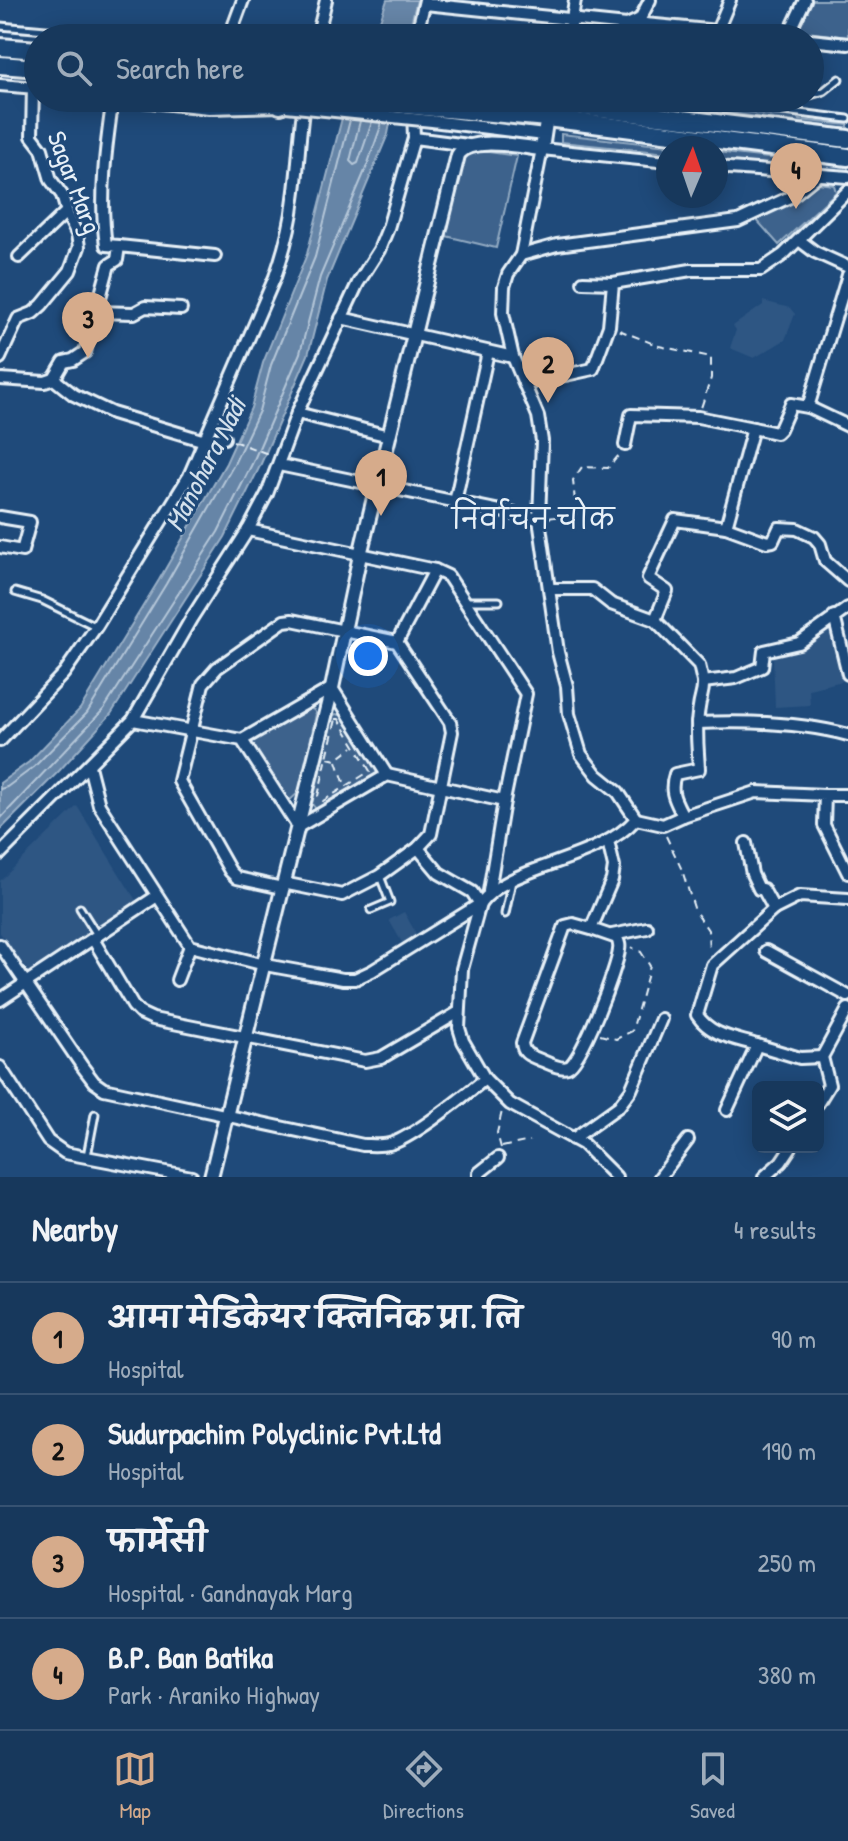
<!DOCTYPE html>
<meta charset="utf-8">
<style>
body{margin:0;font-family:"Patrick Hand","Playpen Sans Deva",sans-serif;background:#203f62;color:#f1f3f6}
.controls{position:absolute;right:24px;bottom:24px;display:grid;overflow:hidden;border-radius:12px;box-shadow:0 4px 20px #0003}
.controls button{width:72px;height:72px;display:grid;place-items:center;padding:0;border:0;border-bottom:2px solid #365272;background:#17385c;color:#f1f3f6;font:40px sans-serif}
.compass{position:absolute;left:656px;top:136px;width:72px;height:72px;border-radius:50%;background:#17385c;box-shadow:0 4px 20px #0003;rotate:2deg}
.you{position:absolute;left:368px;top:656px;width:28px;height:28px;margin:-20px;border:6px solid #fff;border-radius:50%;background:#1a73e8;box-shadow:0 0 0 12px #1a73e833}
.badge{display:grid;place-items:center;width:52px;height:52px;border-radius:50%;background:#d6ab8b;color:#111;font-size:26px;font-weight:700}
.pin{position:absolute;translate:-50% -66px;filter:drop-shadow(0 2px 4px #0008)}
.pin::after{content:'';position:absolute;top:42px;width:28px;height:24px;background:inherit;clip-path:polygon(0 0,100% 0,50% 100%)}
.list{margin:0;padding:0;list-style:none}
h2{display:flex;justify-content:space-between;align-items:center;height:104px;margin:0;padding:0 32px;font-size:34px}
h2 small{font-size:26px;font-weight:400;color:#9eacbb}
.list li{display:grid;grid-template-columns:52px 1fr auto;gap:24px;align-items:center;box-sizing:border-box;height:112px;padding:0 32px;border-top:2px solid #365272}
.list b{display:block;font-size:30px;white-space:nowrap}
.list p{margin:0;font-size:26px;white-space:nowrap;color:#9eacbb}
.list em{font-size:26px;font-style:normal;color:#9eacbb}
.icon{flex:none;width:44px;height:44px;fill:none;stroke:currentColor;stroke-width:2;stroke-linecap:round;stroke-linejoin:round}
.map{position:relative;flex:none;width:848px;height:1177px;overflow:hidden}
.search{position:absolute;background:#17385c;box-shadow:0 4px 20px #0003;left:24px;right:24px;top:24px;height:88px;display:flex;align-items:center;gap:20px;box-sizing:border-box;padding:0 28px;border-radius:44px;color:#9eacbb;font-size:30px}
.sheet{height:552px;background:#17385c}
nav{display:flex;justify-content:space-around;align-items:center;box-sizing:border-box;height:112px;border-top:2px solid #365272;background:#17385c;font-size:22px;color:#9eacbb}
nav a{display:grid;justify-items:center;gap:4px}
nav .on{color:#d6ab8b}
.map>svg:first-child{display:block}
.built{fill:#2e5683}
.green{fill:#3c628c;stroke:#92aac2;stroke-width:2}
.water{fill:#6685a7;stroke:#9ab0c7;stroke-width:2}
.lines{fill:none;stroke-linecap:round;stroke-linejoin:round}
.shore{stroke:#b4c6d8;stroke-width:2}
.service-casing{stroke:#e8f1f8;stroke-width:11}
.minor-casing{stroke:#e8f1f8;stroke-width:16}
.tertiary-casing{stroke:#e8f1f8;stroke-width:18}
.trunk-casing{stroke:#e8f1f8;stroke-width:22}
.path{stroke:#e8f1f8;stroke-width:2;stroke-dasharray:8 6;stroke-linecap:butt}
.service{stroke:#1f4a7a;stroke-width:5}
.minor{stroke:#1f4a7a;stroke-width:10}
.tertiary{stroke:#1f4a7a;stroke-width:12}
.trunk{stroke:#1f4a7a;stroke-width:16}
.minor-bridge-casing{stroke:#e8f1f8;stroke-width:16;stroke-linecap:butt}
.trunk-bridge-casing{stroke:#e8f1f8;stroke-width:22;stroke-linecap:butt}
.minor-bridge{stroke:#1f4a7a;stroke-width:10}
.trunk-bridge{stroke:#1f4a7a;stroke-width:16}
.labels{text-anchor:middle;dominant-baseline:central;stroke-width:6;stroke-linejoin:round;paint-order:stroke}
.street-label{font-size:26px;fill:#e8f1f8;stroke:#1f4a7a}
.water-label{font-size:28px;font-style:italic;fill:#d4e1ec;stroke:#1f4a7a}
.neighbourhood-label{font-size:28px;fill:#e8f1f8;stroke:#1f4a7a}
</style>
<div class="map">
<svg width="848" height="1177" viewBox="0 0 848 1177">
<rect width="100%" height="100%" fill="#1f4a7a"/>
<filter id="ink" filterUnits="userSpaceOnUse"><feTurbulence type="fractalNoise" baseFrequency=".0125" numOctaves="2"/><feDisplacementMap in="SourceGraphic" scale="16" xChannelSelector="R" yChannelSelector="G"/><feConvolveMatrix kernelMatrix="1 2 1 2 8 2 1 2 1" color-interpolation-filters="sRGB"/></filter>
<g filter="url(#ink)">
<g class="built">
<path d="M763,301L790,308L795,314L785,340L754,358L730,348L736,330L733,326L763,305Z"/>
<path d="M834,622L847,680L809,689L810,705L775,707L773,655L797,648Z"/>
<path d="M77,806L137,902L31,974L0,933V881Z"/>
<path d="M404,912L418,937L404,946L389,920Z"/>
</g>
<g class="green">
<path d="M808,0H848V37L798,31L797,27Z"/>
<path d="M616,98L798,115L800,120L848,125V129Z"/>
<path d="M561,134L686,148H668V153L561,142Z"/>
<path d="M475,150L517,156L496,248L446,236L465,157Z"/>
<path d="M716,152L848,167V171L716,160Z"/>
<path d="M817,183L834,185L836,192L779,245L755,218L794,200Z"/>
<path d="M307,707L314,710L316,714L300,791L287,803L251,743Z"/>
<path d="M336,714L344,716L379,773L316,809L312,804L333,716Z"/>
</g>
<g class="water">
<path d="M387,0H417L407,38H374Z"/>
<path d="M350,98H395L388,134L327,280L308,355L260,466L225,537L111,714L59,771L0,830V783L29,762L80,709L159,580L226,463L251,408L263,363L307,254L342,118Z"/>
</g>
<g class="lines">
<g class="shore">
<path d="M360,121L350,161L354,165L358,163L372,122"/>
<path d="M0,789L7,787L34,767L87,713L166,584L233,466L259,411L271,365L315,257L350,120"/>
<path d="M0,819L104,709L218,532L253,462L300,353L320,277L367,166L382,123"/>
</g>
<g class="service-casing">
<g id="service">
<path d="M0,26L138,38"/>
<path d="M634,38L635,24"/>
<path d="M810,95L824,91L839,79"/>
<path d="M677,98L848,119"/>
<path d="M780,109L783,101L789,98"/>
<path d="M15,592L42,600L95,626"/>
<path d="M467,601H499"/>
<path d="M80,908L97,935"/>
<path d="M371,910L390,902L380,876"/>
<path d="M505,914L512,881"/>
<path d="M87,1156L95,1114"/>
</g>
</g>
<g class="minor-casing">
<g id="minor">
<path d="M425,4L627,25L640,19L650,0"/>
<path d="M635,23L791,38"/>
<path d="M717,31L730,0"/>
<path d="M229,38L243,0"/>
<path d="M317,38L326,0"/>
<path d="M416,38L425,0"/>
<path d="M569,38L575,0"/>
<path d="M787,38L805,0"/>
<path d="M810,40L848,44"/>
<path d="M0,85L36,88"/>
<path d="M113,98L209,108L282,106"/>
<path d="M432,121L544,135"/>
<path d="M414,138L468,145"/>
<path d="M716,167L848,177"/>
<path d="M799,240L815,252L848,267"/>
<path d="M119,246L215,256"/>
<path d="M521,255L557,245L738,221L792,196L819,174"/>
<path d="M19,257L66,212"/>
<path d="M583,282L613,283"/>
<path d="M94,312L134,313L145,307L181,309"/>
<path d="M341,318L513,357"/>
<path d="M0,358L18,319L33,313L42,305L70,271L79,247L77,234L68,216L62,195L51,180L42,149L32,136L33,87"/>
<path d="M0,379L45,382L54,379L74,395L112,413L205,441L224,438"/>
<path d="M54,379L64,362L73,360L85,352L109,265L117,260L119,246L106,245C99,198 106,145 113,98"/>
<path d="M524,384L593,369L609,326L613,283L691,270H761L783,255L848,191"/>
<path d="M808,407L848,426"/>
<path d="M297,413L389,436"/>
<path d="M753,428L776,433L780,429L791,404L808,407L848,275"/>
<path d="M625,445L631,415L698,417L753,428L726,527L675,520L648,578L667,591L655,620"/>
<path d="M279,465L539,519"/>
<path d="M455,502L488,352"/>
<path d="M0,517L30,522L22,551L0,547"/>
<path d="M726,527L767,542L773,541L779,528L797,529L814,537L820,544L825,561L848,581"/>
<path d="M248,530L435,570L448,576L526,694L504,801L489,891"/>
<path d="M550,589H592L611,604L655,620L699,665L703,682L736,678L762,667L764,651L799,643L848,608"/>
<path d="M834,616L848,674"/>
<path d="M397,642L435,570"/>
<path d="M133,720L242,740L332,688L387,775L298,827L242,740"/>
<path d="M697,723C747,721 800,722 848,735"/>
<path d="M0,741L64,673L96,627L189,476L275,277C284,251 291,226 294,198C299,165 299,131 305,98"/>
<path d="M89,766L99,805L190,946L265,965L343,979H355L372,971L480,904C509,864 597,863 636,819L618,792L597,775L581,754L569,714L567,686L558,652L539,519L542,441L538,416L513,357L503,313L504,287L508,274L521,255L542,149L668,162"/>
<path d="M387,775L504,801"/>
<path d="M825,795H848"/>
<path d="M683,816C675,800 669,792 675,774L699,769C698,749 695,728 699,708C700,698 704,692 703,682"/>
<path d="M636,819L663,825L683,816L756,792L825,795L824,825L848,873"/>
<path d="M746,843L752,874L759,889H763L774,909L800,896L848,899"/>
<path d="M418,848L439,873L472,892L480,904L462,969L459,1028L463,1041L485,1079L510,1104L583,1144L616,1177"/>
<path d="M0,854L133,720L191,619L248,530L267,494L297,413L358,283L379,250L388,228L414,138L413,110"/>
<path d="M282,888L237,878L230,871L179,781L203,684L217,668L284,621L292,620L397,642L450,722L452,732L431,834L418,848L379,876L342,895L283,883"/>
<path d="M591,929L617,938C619,943 620,945 619,950C618,966 581,1063 568,1067C560,1070 546,1062 538,1059C529,1055 523,1054 522,1043L565,926L573,924L591,929L612,880L614,867L608,841"/>
<path d="M612,935L647,928"/>
<path d="M93,939L133,1006L140,1013L153,1019L365,1061L381,1058L459,1012"/>
<path d="M0,945L82,1066L94,1082L104,1089L363,1145C371,1145 381,1146 389,1144C412,1139 465,1095 485,1079"/>
<path d="M766,951L848,996"/>
<path d="M177,980L190,946"/>
<path d="M0,1000L157,896"/>
<path d="M757,1045C734,1038 711,1036 697,1015L712,965L774,909"/>
<path d="M0,1067L48,1141L65,1153L192,1177"/>
<path d="M818,1103L829,1085L822,1057L848,1009"/>
<path d="M727,1110L757,1045L800,1058L822,1057"/>
<path d="M573,1139L619,1106L631,1090L661,1019"/>
<path d="M479,1177V1173L498,1158"/>
<path d="M660,1177L688,1140"/>
<path d="M764,1177L781,1162L791,1147"/>
</g>
</g>
<g class="tertiary-casing">
<path id="tertiary" d="M211,1177L332,688L360,555L458,155C470,135 521,147 542,149L548,109"/>
</g>
<g class="trunk-casing">
<g id="trunk">
<path d="M0,47L38,50"/>
<path d="M0,65L38,68"/>
<path d="M272,98L280,105"/>
<path d="M510,98L848,139"/>
<path d="M435,108L547,118L848,157"/>
</g>
</g>
<g class="path">
<path d="M619,330L659,346L711,357V378L701,408"/>
<path d="M233,441L271,455"/>
<path d="M548,518L576,514L573,480L582,467L608,468L619,455"/>
<path d="M336,719H339L370,771L323,801L318,796Z"/>
<path d="M328,758L336,760L353,747"/>
<path d="M337,761L345,785"/>
<path d="M666,836L682,870L695,911L708,930L709,952"/>
<path d="M600,1035L616,1039L632,1031L650,966L641,952L631,947"/>
<path d="M502,1147L530,1141"/>
<path d="M501,1148L497,1133L502,1111"/>
</g>
<use href="#service" class="service"/>
<use href="#minor" class="minor"/>
<use href="#tertiary" class="tertiary"/>
<use href="#trunk" class="trunk"/>
<g class="minor-bridge-casing">
<path id="minor-bridge" d="M286,106L432,121"/>
</g>
<g class="trunk-bridge-casing">
<path id="trunk-bridge" d="M336,98L435,108"/>
</g>
<use href="#minor-bridge" class="minor-bridge"/>
<use href="#trunk-bridge" class="trunk-bridge"/>
</g>
</g>
<g class="labels">
<g class="street-label">
<text transform="translate(75 182) rotate(69)">Sagar Marg</text>
</g>
<g class="water-label">
<text transform="translate(205 464) rotate(-63)">Manohara Nadi</text>
</g>
<g class="neighbourhood-label">
<text x="533" y="519">निर्वाचन चोक</text>
</g>
</g>
</svg>
<div class="controls">
<button><svg class="icon" aria-label="layers" viewBox="0 0 24 24"><path d="M12 4l9 5-9 5-9-5zM3 14l9 5 9-5"/></svg></button>
</div>
<svg class="compass" viewBox="-18 -18 36 36"><path d="M0-13l5 13h-10z" fill="#e53935"/><path d="M0 13l5-13h-10z" fill="#9eacbb"/></svg>
<div class="you"></div>
<div class="pin badge" style="left:381px;top:516px">1</div>
<div class="pin badge" style="left:548px;top:403px">2</div>
<div class="pin badge" style="left:88px;top:358px">3</div>
<div class="pin badge" style="left:796px;top:209px">4</div>
<div class="search"><svg class="icon" aria-label="search" viewBox="0 0 24 24"><circle cx="10" cy="10" r="6"/><path d="M15 15l6 6"/></svg>Search here</div>
</div>
<section class="sheet">
<h2>Nearby<small>4 results</small></h2>
<ul class="list">
<li><span class="badge">1</span><div><b>आमा मेडिकेयर क्लिनिक प्रा. लि</b><p>Hospital</p></div><em>90 m</em></li>
<li><span class="badge">2</span><div><b>Sudurpachim Polyclinic Pvt.Ltd</b><p>Hospital</p></div><em>190 m</em></li>
<li><span class="badge">3</span><div><b>फार्मेसी</b><p>Hospital · Gandnayak Marg</p></div><em>250 m</em></li>
<li><span class="badge">4</span><div><b>B.P. Ban Batika</b><p>Park · Araniko Highway</p></div><em>380 m</em></li>
</ul>
</section>
<nav>
<a class="on"><svg class="icon" aria-label="map" viewBox="0 0 24 24"><path d="M3 6l6-2 6 2 6-2v14l-6 2-6-2-6 2zM9 4v14M15 6v14"/></svg>Map</a>
<a><svg class="icon" aria-label="directions" viewBox="0 0 24 24"><path d="M12 3l9 9-9 9-9-9zM9 14v-3h6M13 9l2 2-2 2"/></svg>Directions</a>
<a><svg class="icon" aria-label="saved" viewBox="0 0 24 24"><path d="M7 4h10v16l-5-4-5 4z"/></svg>Saved</a>
</nav>
